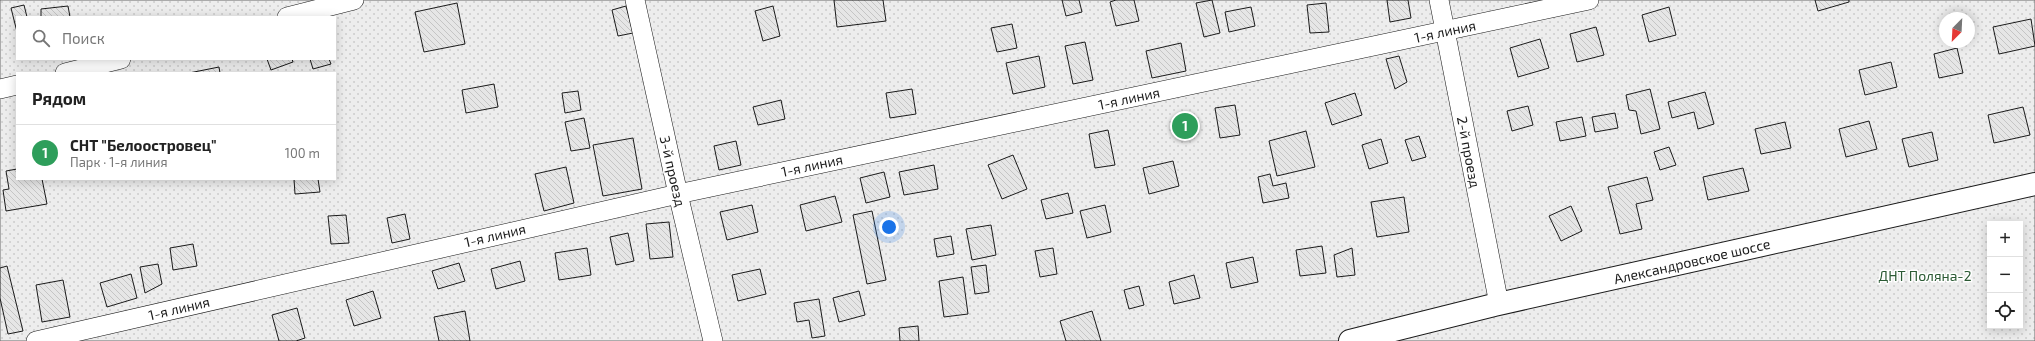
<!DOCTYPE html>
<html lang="ru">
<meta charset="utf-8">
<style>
body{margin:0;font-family:"Exo 2",sans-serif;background:#f2f2f2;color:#222}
.controls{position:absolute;right:12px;bottom:12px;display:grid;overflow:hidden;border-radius:0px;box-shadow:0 2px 10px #0003}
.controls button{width:36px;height:36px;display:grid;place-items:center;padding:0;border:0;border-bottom:1px solid #e0e0e0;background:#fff;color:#222;font:20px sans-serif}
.compass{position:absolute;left:1939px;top:12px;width:36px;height:36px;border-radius:50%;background:#fff;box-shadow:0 2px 10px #0003;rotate:204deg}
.you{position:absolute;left:889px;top:227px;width:14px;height:14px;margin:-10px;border:3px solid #fff;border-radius:50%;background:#1a73e8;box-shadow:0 0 0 6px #1a73e833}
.badge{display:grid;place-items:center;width:26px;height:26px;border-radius:50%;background:#c62828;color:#fff;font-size:13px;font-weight:700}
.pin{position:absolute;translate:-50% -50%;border:2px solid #fff;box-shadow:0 1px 4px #0006}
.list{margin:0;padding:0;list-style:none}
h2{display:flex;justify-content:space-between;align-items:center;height:52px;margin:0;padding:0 16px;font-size:17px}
h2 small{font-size:13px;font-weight:400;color:#767676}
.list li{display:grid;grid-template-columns:26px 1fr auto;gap:12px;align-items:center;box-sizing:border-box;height:56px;padding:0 16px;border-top:1px solid #e0e0e0}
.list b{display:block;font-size:15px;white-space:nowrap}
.list p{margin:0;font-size:13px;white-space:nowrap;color:#767676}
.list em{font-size:13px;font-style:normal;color:#767676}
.icon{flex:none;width:22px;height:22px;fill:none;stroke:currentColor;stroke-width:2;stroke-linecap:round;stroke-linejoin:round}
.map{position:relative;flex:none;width:2035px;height:341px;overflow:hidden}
.search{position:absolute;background:#fff;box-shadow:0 2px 10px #0003;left:16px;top:16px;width:320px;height:44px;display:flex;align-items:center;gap:10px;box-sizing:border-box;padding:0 14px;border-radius:0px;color:#767676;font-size:15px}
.panel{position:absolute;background:#fff;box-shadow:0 2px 10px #0003;left:16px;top:72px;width:320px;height:108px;border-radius:0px}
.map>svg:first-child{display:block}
.park{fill:url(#park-dots);stroke:#6a6a6a;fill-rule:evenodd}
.building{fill:url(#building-back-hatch);stroke:#1a1a1a}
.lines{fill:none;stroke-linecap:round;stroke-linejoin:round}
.minor-casing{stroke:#1a1a1a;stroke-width:20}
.tertiary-casing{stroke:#1a1a1a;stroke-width:24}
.minor{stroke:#fff;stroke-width:19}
.tertiary{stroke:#fff;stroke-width:22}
.labels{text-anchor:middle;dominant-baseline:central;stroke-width:3;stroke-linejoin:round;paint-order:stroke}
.street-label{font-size:14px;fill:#1a1a1a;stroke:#fff}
.park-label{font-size:14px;fill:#2b5a34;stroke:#fff}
</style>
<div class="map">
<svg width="2035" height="341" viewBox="0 0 2035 341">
<defs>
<pattern id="park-dots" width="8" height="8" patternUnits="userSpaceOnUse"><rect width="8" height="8" fill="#ededed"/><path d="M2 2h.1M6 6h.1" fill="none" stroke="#cbcbcb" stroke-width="1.8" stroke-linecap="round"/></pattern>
<pattern id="building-back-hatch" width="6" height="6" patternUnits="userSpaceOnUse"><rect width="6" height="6" fill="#e6e6e6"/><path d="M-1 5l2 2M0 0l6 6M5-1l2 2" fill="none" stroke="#c5c5c5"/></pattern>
</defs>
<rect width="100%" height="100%" fill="#fff"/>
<path class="park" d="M0,0H2035V341H0ZM17,17H335V59H17ZM1945,18H1969V42H1945ZM17,73H335V179H17ZM1990,224H2020V326H1990Z"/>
<g class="building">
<path d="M834,0H883L886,21L837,27Z"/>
<path d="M1062,0H1079L1082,12L1066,16Z"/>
<path d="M1116,0H1134L1139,21L1116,26L1110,2Z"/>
<path d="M1212,0L1220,33L1204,37L1196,3Z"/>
<path d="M1387,0H1408L1411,18L1390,22Z"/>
<path d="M1815,0H1849V2L1818,11Z"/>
<path d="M457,3L465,44L424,52L415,12Z"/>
<path d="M1326,3L1329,32L1310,33L1307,5Z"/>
<path d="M24,5L27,17H17V32L11,8Z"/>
<path d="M68,6L70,17H41V9Z"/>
<path d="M626,6L633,33L618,36L612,10Z"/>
<path d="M773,6L780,36L763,41L755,11Z"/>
<path d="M1251,7L1255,26L1229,32L1225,12Z"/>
<path d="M1669,7L1676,35L1649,42L1642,15Z"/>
<path d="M2031,19L2035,46L1999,54L1993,27Z"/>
<path d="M1012,24L1017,48L997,52L991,28Z"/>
<path d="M1596,27L1604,55L1577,62L1570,34Z"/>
<path d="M1540,39L1549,68L1518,77L1510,48Z"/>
<path d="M1085,42L1093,80L1073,84L1065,46Z"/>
<path d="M1181,43L1186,71L1152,78L1146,51Z"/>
<path d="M1957,48L1963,73L1939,78L1934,54Z"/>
<path d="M1039,56L1045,87L1013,94L1006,63Z"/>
<path d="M1399,56L1407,82L1395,89L1386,59Z"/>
<path d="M267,59H292L293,62L271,70Z"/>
<path d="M310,59H329L331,64L313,69Z"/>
<path d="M1891,62L1897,87L1865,95L1859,70Z"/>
<path d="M219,67L220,73H189Z"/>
<path d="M494,84L498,107L466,113L462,90Z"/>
<path d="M912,89L916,114L890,118L886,93Z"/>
<path d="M1650,89L1660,129L1641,134L1636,111L1629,110L1626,95Z"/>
<path d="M578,91L581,110L565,113L562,93Z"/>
<path d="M1705,92L1714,124L1698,129L1694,112L1672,118L1668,102Z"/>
<path d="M1355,93L1362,115L1332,125L1325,103Z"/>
<path d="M781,100L785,119L758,125L753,107Z"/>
<path d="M1235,105L1240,135L1220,138L1215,108Z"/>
<path d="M1528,106L1533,125L1512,131L1507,111Z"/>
<path d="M2023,107L2030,135L1994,143L1988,115Z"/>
<path d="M1615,113L1618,128L1595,132L1592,117Z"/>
<path d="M1582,117L1586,136L1560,141L1556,122Z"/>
<path d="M584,118L590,148L571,151L565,122Z"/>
<path d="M1869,121L1877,149L1846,157L1839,129Z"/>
<path d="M1785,122L1791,148L1761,154L1755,129Z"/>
<path d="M1108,130L1115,165L1095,168L1089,134Z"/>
<path d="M1306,131L1315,167L1277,176L1269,141Z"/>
<path d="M1932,132L1938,160L1909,167L1902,139Z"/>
<path d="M1419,136L1426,157L1412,161L1405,140Z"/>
<path d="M633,138L642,189L603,196L593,145Z"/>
<path d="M1381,139L1388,163L1369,169L1362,145Z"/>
<path d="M736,141L741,165L719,170L714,146Z"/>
<path d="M1669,147L1676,165L1660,170L1654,152Z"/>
<path d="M1013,155L1027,189L1002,199L988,165Z"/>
<path d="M1173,161L1179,186L1149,194L1143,168Z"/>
<path d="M934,165L938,189L904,195L899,172Z"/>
<path d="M566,167L574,203L544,211L535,174Z"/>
<path d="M1743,168L1749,191L1708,200L1703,177Z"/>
<path d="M17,169V179H42L47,204L6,211L3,190L9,189L6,171Z"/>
<path d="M884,172L890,197L866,203L860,178Z"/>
<path d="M1270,174L1273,186L1286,183L1289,198L1263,203L1258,177Z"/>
<path d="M1647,177L1653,200L1636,204L1642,229L1620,234L1608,187Z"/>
<path d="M294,179H318L320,192L295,194Z"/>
<path d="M1068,193L1073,213L1046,219L1041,200Z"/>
<path d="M835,196L842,222L806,231L800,205Z"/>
<path d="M1404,197L1409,232L1377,237L1371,202Z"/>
<path d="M752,205L758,232L727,240L720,212Z"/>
<path d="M1105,205L1111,232L1087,238L1080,211Z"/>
<path d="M1571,206L1582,231L1561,241L1549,216Z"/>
<path d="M872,211L886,280L867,284L853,215Z"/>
<path d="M405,214L410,239L392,243L387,218Z"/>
<path d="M346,215L349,243L331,244L328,216Z"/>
<path d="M669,222L673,257L650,259L646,224Z"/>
<path d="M991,225L996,255L972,260L966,229Z"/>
<path d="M628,233L634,261L616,265L610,237Z"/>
<path d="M951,236L954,254L937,257L934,239Z"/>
<path d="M193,244L197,266L173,270L170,248Z"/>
<path d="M1322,246L1326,273L1300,276L1296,250Z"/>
<path d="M587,248L591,275L559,280L555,253Z"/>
<path d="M1053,248L1057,274L1040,277L1035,251Z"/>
<path d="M1352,248L1355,275L1337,277L1334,255Z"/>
<path d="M1253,257L1258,282L1231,288L1226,263Z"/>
<path d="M520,261L525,281L496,289L491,269Z"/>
<path d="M459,263L465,281L438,289L432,271Z"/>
<path d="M158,264L162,284L145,293L140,267Z"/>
<path d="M986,265L989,292L975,294L971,267Z"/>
<path d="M7,266L23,331L8,334L0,298V268Z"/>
<path d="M760,269L766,294L738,301L732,275Z"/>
<path d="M131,274L137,298L107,307L100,283Z"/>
<path d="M1194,275L1200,298L1174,304L1169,282Z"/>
<path d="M963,277L968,314L944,317L939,281Z"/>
<path d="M63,280L70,317L42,322L36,285Z"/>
<path d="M1139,286L1144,305L1129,309L1124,290Z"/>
<path d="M373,291L381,318L354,326L346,300Z"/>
<path d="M859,291L865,315L839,322L833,298Z"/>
<path d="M819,299L825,336L812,338L809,320L797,322L794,303Z"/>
<path d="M297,308L305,338L296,341H279L272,315Z"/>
<path d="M465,311L470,341H439L434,317Z"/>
<path d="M1092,311L1101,341H1066L1060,321Z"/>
<path d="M918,326L919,341H900L899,328Z"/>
</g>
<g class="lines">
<g class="minor-casing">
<g id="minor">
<path d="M635,0L678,194L713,341"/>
<path d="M1439,0L1499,304"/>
<path d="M287,17L354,0"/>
<path d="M65,73L121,59"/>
<path d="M0,89L17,85"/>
<path d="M36,341L678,194L1589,0"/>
</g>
</g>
<g class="tertiary-casing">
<path id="tertiary" d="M1350,341L1494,305L2035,184"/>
</g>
<use href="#minor" class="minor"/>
<use href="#tertiary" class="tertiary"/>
</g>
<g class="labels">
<g class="street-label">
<text transform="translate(1445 31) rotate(-12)">1-я линия</text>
<text transform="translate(1129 98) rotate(-12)">1-я линия</text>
<text transform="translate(1469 152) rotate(79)">2-й проезд</text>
<text transform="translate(812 165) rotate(-12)">1-я линия</text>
<text transform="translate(673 171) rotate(77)">3-й проезд</text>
<text transform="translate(495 235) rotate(-13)">1-я линия</text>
<text transform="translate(1692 261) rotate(-13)">Александровское шоссе</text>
<text transform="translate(179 308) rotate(-13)">1-я линия</text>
</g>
<g class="park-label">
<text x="1925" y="275">ДНТ Поляна-2</text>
</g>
</g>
</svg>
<div class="controls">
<button>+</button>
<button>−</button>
<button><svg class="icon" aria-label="locate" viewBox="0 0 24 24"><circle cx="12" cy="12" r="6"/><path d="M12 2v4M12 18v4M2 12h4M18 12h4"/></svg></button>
</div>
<svg class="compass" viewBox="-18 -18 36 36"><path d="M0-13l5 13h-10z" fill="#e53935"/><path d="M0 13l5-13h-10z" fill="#767676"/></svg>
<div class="you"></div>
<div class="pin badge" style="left:1185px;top:126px;background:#2e9e5b">1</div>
<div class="search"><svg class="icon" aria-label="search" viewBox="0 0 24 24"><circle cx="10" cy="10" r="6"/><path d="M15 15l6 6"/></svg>Поиск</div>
<section class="panel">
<h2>Рядом<small></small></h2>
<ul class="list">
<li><span class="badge" style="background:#2e9e5b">1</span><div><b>СНТ &quot;Белоостровец&quot;</b><p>Парк · 1-я линия</p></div><em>100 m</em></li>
</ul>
</section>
</div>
